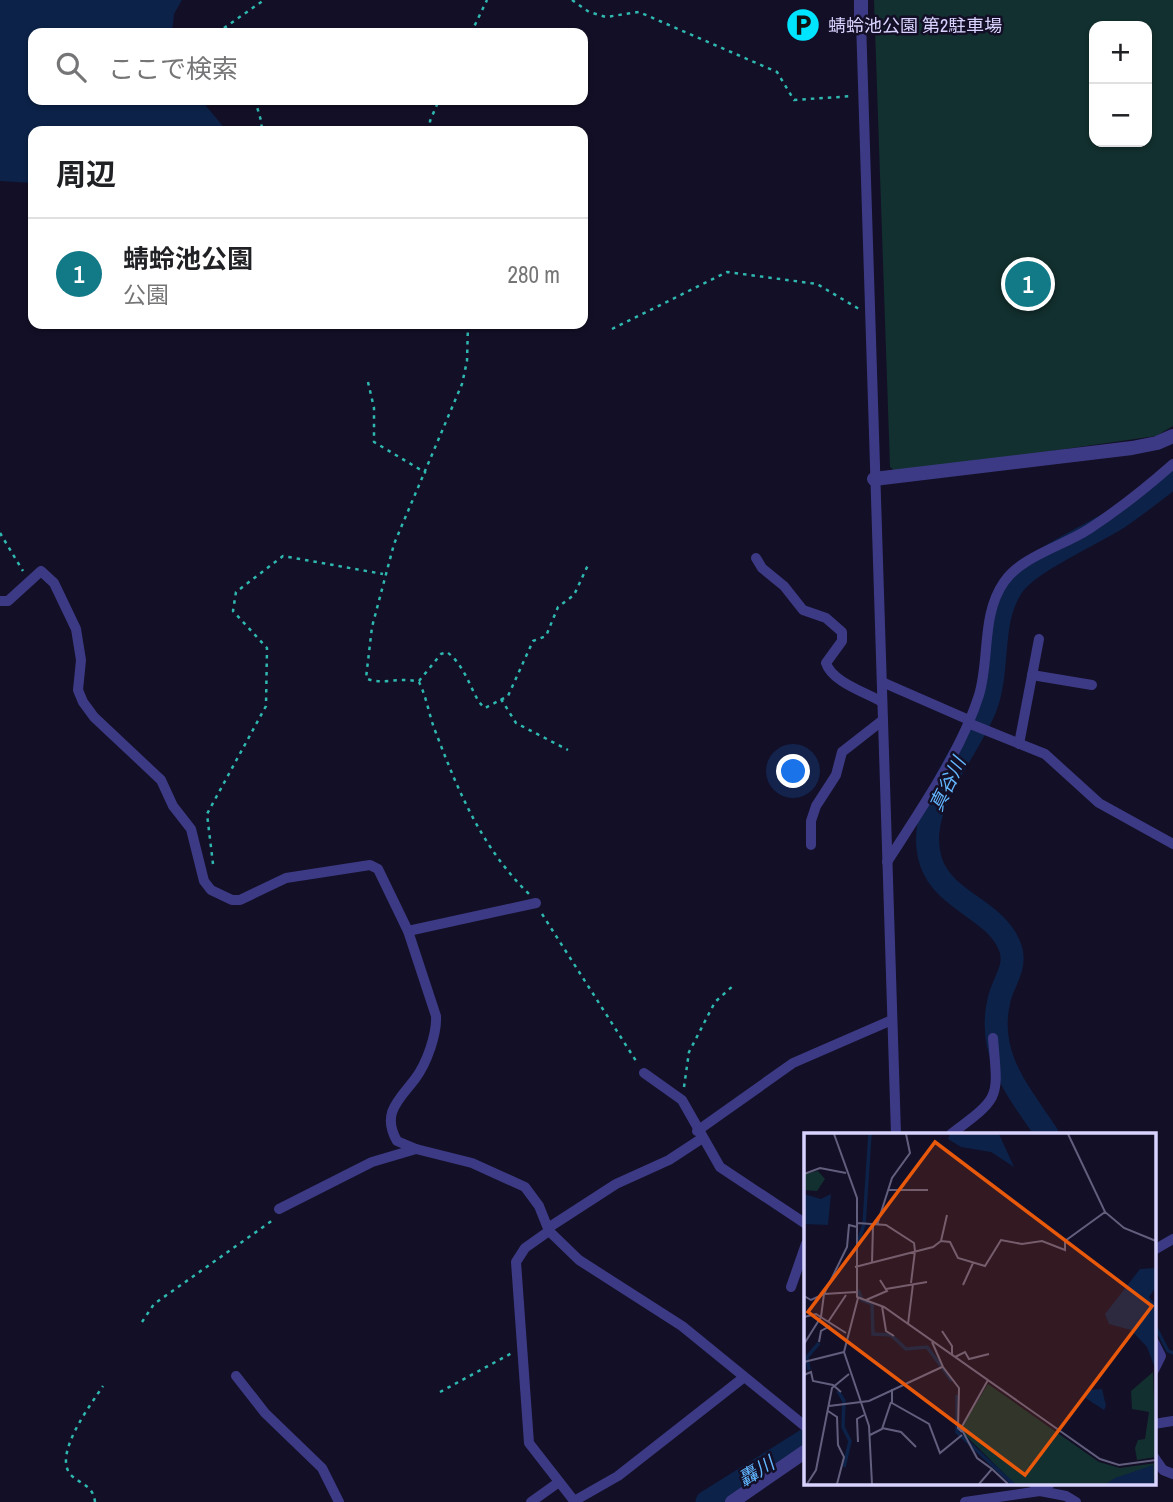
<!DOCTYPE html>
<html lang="ja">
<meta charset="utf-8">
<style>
body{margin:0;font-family:"Archivo Narrow","Noto Sans JP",sans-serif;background:#f6f6f6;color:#202124}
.controls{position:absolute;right:21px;top:21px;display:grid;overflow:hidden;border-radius:14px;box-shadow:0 2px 5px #0004}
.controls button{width:63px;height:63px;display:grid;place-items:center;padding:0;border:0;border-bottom:2px solid #e0e0e0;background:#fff;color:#202124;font:35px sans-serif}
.you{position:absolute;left:794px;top:772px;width:24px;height:24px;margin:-18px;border:5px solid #fff;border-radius:50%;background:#1a73e8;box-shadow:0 0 0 10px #1a73e833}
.badge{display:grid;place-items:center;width:46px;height:46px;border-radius:50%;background:#127987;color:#fff;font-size:23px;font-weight:700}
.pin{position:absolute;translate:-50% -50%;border:4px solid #fff;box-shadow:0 2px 7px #0006}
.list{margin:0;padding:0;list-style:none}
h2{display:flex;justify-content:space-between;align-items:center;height:91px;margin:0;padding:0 28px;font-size:30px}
h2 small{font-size:23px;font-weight:400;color:#757577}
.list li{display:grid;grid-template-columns:46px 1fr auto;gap:21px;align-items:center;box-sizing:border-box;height:112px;padding:0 28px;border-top:2px solid #e0e0e0}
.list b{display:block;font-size:26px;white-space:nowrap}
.list p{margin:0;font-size:23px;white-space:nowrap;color:#757577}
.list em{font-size:23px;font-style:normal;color:#757577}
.icon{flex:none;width:38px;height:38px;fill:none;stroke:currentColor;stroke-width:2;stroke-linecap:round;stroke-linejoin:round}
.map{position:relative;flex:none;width:1173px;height:1502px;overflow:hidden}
.search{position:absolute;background:#fff;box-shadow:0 2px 5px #0004;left:28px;top:28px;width:560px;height:77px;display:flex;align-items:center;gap:18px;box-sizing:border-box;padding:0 24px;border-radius:14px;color:#757577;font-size:26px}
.panel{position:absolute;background:#fff;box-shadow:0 2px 5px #0004;left:28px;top:126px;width:560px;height:203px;border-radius:14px}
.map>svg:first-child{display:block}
.green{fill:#12302f;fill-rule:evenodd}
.water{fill:#0c2248}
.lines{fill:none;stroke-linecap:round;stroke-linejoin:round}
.stream{stroke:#0c2248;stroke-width:3.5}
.river{stroke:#0c2248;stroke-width:23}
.path{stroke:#2fb8b0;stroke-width:2.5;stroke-dasharray:3.5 5;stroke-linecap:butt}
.minor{stroke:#3d3a85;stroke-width:10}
.tertiary{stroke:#3d3a85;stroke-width:14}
.labels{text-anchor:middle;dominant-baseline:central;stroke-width:5;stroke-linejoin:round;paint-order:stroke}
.poi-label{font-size:18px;fill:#d9d4ff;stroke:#130f26;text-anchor:start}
.water-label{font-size:19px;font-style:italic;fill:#62b6ff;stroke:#130f26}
.inset-river{fill:none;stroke:#0c2248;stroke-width:3.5}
.inset-road{fill:none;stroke:#625e7d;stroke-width:2}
.view{fill:#e8590c;fill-opacity:0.15;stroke:#e8590c;stroke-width:3.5}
.inset-edge{fill:none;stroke:#d9d4ff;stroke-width:3.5}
</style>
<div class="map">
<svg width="1173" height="1502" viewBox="0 0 1173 1502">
<rect width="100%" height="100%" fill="#130f26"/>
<path class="green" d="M874,0H1173V426L1156,436L897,473L890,467ZM1094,26H1147V142H1094Z"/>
<path class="water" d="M0,0H182L174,14L172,33H33V100H201L227,131H33V183L0,181Z"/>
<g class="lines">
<path class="stream" d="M1154,1324L1168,1351L1173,1353"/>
<g class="river">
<path d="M1047,1134C1019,1092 986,1055 999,1000C1003,982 1016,969 1011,950C999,910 945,903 931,862C913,807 968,754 986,706C1000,668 989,622 1012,587C1027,563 1091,535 1118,518C1137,505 1155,491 1173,477"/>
<path d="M707,1502L806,1440"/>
</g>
<g class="path">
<path d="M572,0L589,12L606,17L639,12L777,72L794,100L853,96"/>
<path d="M217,33L264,0"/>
<path d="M471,33L487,0"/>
<path d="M255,100L262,124L260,131"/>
<path d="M430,131V121L439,100"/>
<path d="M468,324L467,361L462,384L394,544L372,627L366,678C380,686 401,676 419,682C427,698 429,716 436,733C459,793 482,848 529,894"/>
<path d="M612,329L727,272L817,284L859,309"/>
<path d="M368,382L374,408V442L426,473"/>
<path d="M0,533L23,571"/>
<path d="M419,681L441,654L447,652C469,669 472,699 485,708L508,696L533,641L546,636L558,607L574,595L588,565"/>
<path d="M501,699L516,723L568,750"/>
<path d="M213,864L207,814L266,706L267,648L233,611L236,592L283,556L383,574"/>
<path d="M542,914L638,1064"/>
<path d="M684,1087L689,1052L715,1002L735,984"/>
<path d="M142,1322L154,1304L273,1220"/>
<path d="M440,1392L512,1353"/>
<path d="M95,1502C93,1485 81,1485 71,1475C52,1455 92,1403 103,1386"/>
</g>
<g class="minor">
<path d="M861,21L896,1134"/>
<path d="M756,558L762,568L784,586L803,610L826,618L842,632V641L826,663C832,682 865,692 882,702"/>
<path d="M0,601H8L41,571L54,583L76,629L81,660L78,690L83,702L94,717L161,780L173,806L191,829L204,881L211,890L232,900H240L286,878L370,865L378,869L408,931L436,1016C437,1034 427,1063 415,1079C399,1100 381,1113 397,1141L416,1149"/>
<path d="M1032,675L1092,685"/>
<path d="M882,682L969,720"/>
<path d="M968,723L1045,754L1099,803L1173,844"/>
<path d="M1019,744L1039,639"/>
<path d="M811,845V821L816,806L836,775L842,752L883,720"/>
<path d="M887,862C919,812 961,752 979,695C990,659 981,615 1004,582C1022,556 1063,546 1089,529C1118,510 1147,487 1173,464"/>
<path d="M408,931L536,903"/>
<path d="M644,1073L682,1100L720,1167L806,1224"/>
<path d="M697,1131L793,1063L892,1020"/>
<path d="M951,1134C1002,1096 998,1099 993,1038"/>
<path d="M279,1209L372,1162L416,1149L472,1163L525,1187L539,1206L549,1231L579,1260L682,1326L806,1427"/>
<path d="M548,1228L616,1184L669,1160L701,1139"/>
<path d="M549,1231L525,1248L516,1262L529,1443L575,1502"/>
<path d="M1154,1250L1173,1239"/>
<path d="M791,1287L806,1244"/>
<path d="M1154,1342L1161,1356L1154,1370"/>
<path d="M236,1376L265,1413L322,1468L339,1502"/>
<path d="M1154,1424L1173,1421"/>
<path d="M1154,1457L1163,1470L1173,1474"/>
<path d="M1033,1483L1040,1491L1066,1496L1076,1502"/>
<path d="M574,1501L618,1476L743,1378"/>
<path d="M531,1502L559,1482"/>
<path d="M965,1502L1040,1491L1051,1483"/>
</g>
<g class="tertiary">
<path d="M861,0V21"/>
<path d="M874,479L1132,448L1157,443L1173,436"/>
<path d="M732,1502L806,1451"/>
</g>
</g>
<defs>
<g id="parking-disc" transform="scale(1.75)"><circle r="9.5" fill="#00e5ff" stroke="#130f26"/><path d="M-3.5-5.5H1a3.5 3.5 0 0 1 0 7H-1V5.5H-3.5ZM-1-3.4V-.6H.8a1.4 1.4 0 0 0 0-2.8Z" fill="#111"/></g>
</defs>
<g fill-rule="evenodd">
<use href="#parking-disc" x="803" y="25"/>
</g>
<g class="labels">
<g class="poi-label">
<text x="828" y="25">蜻蛉池公園 第2駐車場</text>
</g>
<g class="water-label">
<text transform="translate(947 784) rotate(-64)">真谷川</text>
<text transform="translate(756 1471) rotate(-32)">轟川</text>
</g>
</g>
<g transform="translate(804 1133)">
<rect width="352" height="352" fill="#130f26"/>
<path d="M14,38L21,46L13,58L0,57V41ZM349,239L352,324L333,327L331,315L334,307L341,306L345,279L328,276L327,258ZM184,251L295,329L316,335L352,330V351H211L160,301L159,292Z" fill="#12302f"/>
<path d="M146,1H195L210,34L187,19L157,14L144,6ZM0,61L17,66L27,61L24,92L0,91ZM352,135V154L345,164L352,172V238L343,214L327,197L305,191L301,181L336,136ZM298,256L302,273L300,277L280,264L285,257ZM349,332L350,351H302L311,345Z" fill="#0c2248"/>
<path class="inset-river" d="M54,110L60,91L66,1M54,157L58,167L68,171L69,201L87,202L102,216L123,214L148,248M5,237L3,224L15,210M34,258L40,268L39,294L46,308L40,334M153,262V299L209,351"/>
<path class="inset-road" d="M30,1L53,65V164L80,174L296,326L315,332L352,327M264,1L301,79L320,95L352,108M0,41L16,35L42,40M84,57H124M53,90L82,92L110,110L111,118M73,92L88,45L106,20L102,1M137,108L146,109L154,125L181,133L197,107L218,111L238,108L261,117V108L301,79M68,130L69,92M51,134L129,114L137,108L143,82M107,150L111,118M159,152L169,130M82,156L123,149M0,163L7,167L20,161L52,159M54,165L40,219L65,293L68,351M62,167L83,158L76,147M78,173L82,198L90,203M0,184L12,181L42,200M24,189L42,162M104,191L109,151M138,198L148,213V222M15,209L17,198L26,193M128,209L139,234L155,255L154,295L158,299M0,211L17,184L20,161L43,114L45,92L53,94M151,224L161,219L165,226L185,221M0,229L40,219M0,242L7,239L9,248L29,252L37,259M88,256V270L125,291L136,320L158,302M25,273L65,268L138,234M24,278L33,284L34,312L40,324L33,351M78,295L97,299L112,314M66,302L78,296L87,269M54,309L53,286L60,282M188,336L204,351M3,351L12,337L28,255L45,241M175,351L188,336L173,325L157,295L184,247"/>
<path class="view" d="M131,9L348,173L221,342L4,179Z"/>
<rect width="352" height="352" class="inset-edge"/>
</g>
</svg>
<div class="controls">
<button>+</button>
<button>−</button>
</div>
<div class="you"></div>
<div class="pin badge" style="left:1028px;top:284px">1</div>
<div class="search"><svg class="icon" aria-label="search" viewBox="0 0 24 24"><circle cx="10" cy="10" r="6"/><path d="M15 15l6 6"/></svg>ここで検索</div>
<section class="panel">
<h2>周辺<small></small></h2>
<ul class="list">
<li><span class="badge">1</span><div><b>蜻蛉池公園</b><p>公園</p></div><em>280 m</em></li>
</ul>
</section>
</div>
